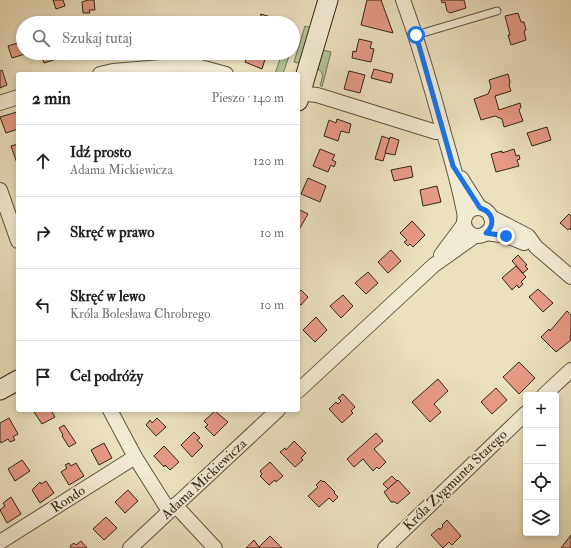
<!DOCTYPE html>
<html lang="pl">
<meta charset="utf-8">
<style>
body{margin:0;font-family:"IM FELL Double Pica",serif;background:#f2f2f2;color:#222}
.controls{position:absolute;right:12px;bottom:12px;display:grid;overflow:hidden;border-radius:4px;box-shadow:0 2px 6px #0003}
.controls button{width:36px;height:36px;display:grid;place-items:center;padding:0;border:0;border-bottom:1px solid #e0e0e0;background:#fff;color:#222;font:20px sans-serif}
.stop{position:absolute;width:12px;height:12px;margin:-9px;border:3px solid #1a73e8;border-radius:50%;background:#fff}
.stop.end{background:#1a73e8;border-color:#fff;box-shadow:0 1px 4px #0008}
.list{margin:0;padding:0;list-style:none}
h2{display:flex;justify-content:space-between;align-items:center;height:52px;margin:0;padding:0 16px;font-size:17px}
h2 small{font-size:13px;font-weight:400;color:#767676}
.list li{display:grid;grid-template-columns:26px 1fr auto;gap:12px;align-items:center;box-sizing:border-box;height:72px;padding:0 16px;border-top:1px solid #e0e0e0}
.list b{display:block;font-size:15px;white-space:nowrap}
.list p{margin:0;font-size:13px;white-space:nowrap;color:#767676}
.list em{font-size:13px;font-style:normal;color:#767676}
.icon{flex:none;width:22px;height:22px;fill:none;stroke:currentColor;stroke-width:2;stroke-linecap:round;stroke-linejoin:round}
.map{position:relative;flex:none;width:571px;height:548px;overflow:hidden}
.search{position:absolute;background:#fff;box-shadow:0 2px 6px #0003;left:16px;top:16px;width:284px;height:44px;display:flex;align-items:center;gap:10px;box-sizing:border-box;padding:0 14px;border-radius:22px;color:#767676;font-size:15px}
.panel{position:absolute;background:#fff;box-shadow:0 2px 6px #0003;left:16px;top:72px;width:284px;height:340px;border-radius:4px}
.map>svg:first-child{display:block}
.green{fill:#b2c395;stroke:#727658}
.building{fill:#e69a84;stroke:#32281b}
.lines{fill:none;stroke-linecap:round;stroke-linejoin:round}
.lane-casing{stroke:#605644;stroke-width:9}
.street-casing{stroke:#605644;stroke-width:16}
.secondary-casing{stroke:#32281b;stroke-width:21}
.lane{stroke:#f2ebd4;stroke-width:7}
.street{stroke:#f2ebd4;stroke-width:14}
.secondary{stroke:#f2ebd4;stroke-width:19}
.route{stroke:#1a73e8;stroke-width:5}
.labels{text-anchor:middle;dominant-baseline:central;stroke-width:3.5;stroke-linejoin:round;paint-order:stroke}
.street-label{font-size:14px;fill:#32281b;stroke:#f2ebd4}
</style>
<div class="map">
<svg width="571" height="548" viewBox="0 0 571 548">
<rect width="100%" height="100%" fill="#ebe0bd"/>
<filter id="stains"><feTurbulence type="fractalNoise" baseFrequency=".005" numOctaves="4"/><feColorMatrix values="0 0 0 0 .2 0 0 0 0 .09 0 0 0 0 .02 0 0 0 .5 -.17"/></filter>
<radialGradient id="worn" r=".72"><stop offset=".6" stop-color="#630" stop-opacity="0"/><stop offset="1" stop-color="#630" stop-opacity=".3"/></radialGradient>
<g class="green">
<path d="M305,26L312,28L302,64L294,62Z"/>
<path d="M323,50L331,52L322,87L320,85C322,79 325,73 318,69Z"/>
<path d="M282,53H290L283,74H275Z"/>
</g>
<g class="building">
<path d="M53,0H63L65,6L56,9Z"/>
<path d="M88,0H94L95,10H89L90,13H83L82,2Z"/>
<path d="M367,0H381L393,33L361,25Z"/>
<path d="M441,0H464L466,8L450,13L447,11L445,2L442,3Z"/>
<path d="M518,13L521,22H524L526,30L524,31L526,40L511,45L508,35H510L505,16Z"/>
<path d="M261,14L274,18L272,23H259Z"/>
<path d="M359,39L372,42L370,48L374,49L371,62L352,58L353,51L356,52Z"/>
<path d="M21,42L23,53L25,54L12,58L8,46Z"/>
<path d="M41,53H58L60,58L44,63Z"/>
<path d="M248,53H264V55L266,56L262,69L245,62Z"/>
<path d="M374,69L393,74L391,83L371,78Z"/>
<path d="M2,70L7,85L0,88V71Z"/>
<path d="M349,71L365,75L360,93L344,89Z"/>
<path d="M508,74L510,82L509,85L511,91L495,96L499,110L520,103L521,107L519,110L523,121L504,127L502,119L495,116L481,120L474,99L488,94L491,87L489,80Z"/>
<path d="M17,112L18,129L6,133L0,117Z"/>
<path d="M337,119L351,124L349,133L341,131L338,141L324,136L329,120L336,123Z"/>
<path d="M547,127L551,140L532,146L527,133Z"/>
<path d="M382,136L390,139L383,161L375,159Z"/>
<path d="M390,137L399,140L395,155L385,153Z"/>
<path d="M18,144V162L17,163L11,146Z"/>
<path d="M320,149L335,155L332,160L336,162L334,167L331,165L328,172L313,166Z"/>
<path d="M514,149L516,156L519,155L520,159L517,160L519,166L496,172L491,154L502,151V153Z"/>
<path d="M411,166L413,177L394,181L391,170Z"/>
<path d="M308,178L326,186L320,202L301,194Z"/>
<path d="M437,186L441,202L423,206L420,190Z"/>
<path d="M298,209L308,214L300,228H298Z"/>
<path d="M569,214L571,216V230L570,228L568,230L560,223Z"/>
<path d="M412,221L425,235L413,247L410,244L408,246L404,242L407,240L400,233Z"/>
<path d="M391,250L401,261L388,273L378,262Z"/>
<path d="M518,255L527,265L525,266L528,269L523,273L512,261Z"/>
<path d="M516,266L526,277L521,282L523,284L519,288L517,285L512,290L502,278Z"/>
<path d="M368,272L378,283L366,294L355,283Z"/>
<path d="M538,289L553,303L543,312L529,297Z"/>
<path d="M301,290L308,297L301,305L298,303V293Z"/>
<path d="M343,295L353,306L341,318L330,306Z"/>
<path d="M567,311L571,315V335L570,336L571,340L556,352L541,337L549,329L550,331Z"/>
<path d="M316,317L327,330L315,342L303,330Z"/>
<path d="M519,362L535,378L519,394L503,377Z"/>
<path d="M438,379L448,391L434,404L441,412L430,422L412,402Z"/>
<path d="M496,388L507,400L492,414L481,402Z"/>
<path d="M343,394L355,407L351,411L353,413L342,423L329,409L336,402L338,404L341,401L338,398Z"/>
<path d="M37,410H51L55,417L42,424L34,412Z"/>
<path d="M215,411L228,422L214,436L205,427L208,425L204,421Z"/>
<path d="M9,418L18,434L13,437L15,440L10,442L8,439L1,443L0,441V423Z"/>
<path d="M157,418L166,427L156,436L146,425L150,420L152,423Z"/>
<path d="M64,425L76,443L69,447L62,436L63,435L59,428Z"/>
<path d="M194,432L200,438L197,440L203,446L192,457L181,445Z"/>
<path d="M376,433L383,441L374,449L386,462L379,469L377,467L373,471L363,459L354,467L347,459Z"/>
<path d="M294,441L306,453L301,458L303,460L295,467L280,452L285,448L286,450Z"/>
<path d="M104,443L112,458L99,465L91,450Z"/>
<path d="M164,446L179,462L170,470L165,465L164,467L154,456Z"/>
<path d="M22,460L30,471L15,481L8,469Z"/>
<path d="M270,462L283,476L276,482L275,480L269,485L260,476L262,474L260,471Z"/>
<path d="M69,463L71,466L76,463L84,476L69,485L61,472L67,468L65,465Z"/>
<path d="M392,476L397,481L388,489L383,484Z"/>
<path d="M321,480L323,482L324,481L335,492L334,493L338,497L333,502L329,498L319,507L308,496L318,487L316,485Z"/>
<path d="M398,480L410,493L397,504L395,502H391L384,492Z"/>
<path d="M46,481L54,493L40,503L32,490L40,482L41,484Z"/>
<path d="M128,490L138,501L125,513L115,502Z"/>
<path d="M11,497L21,514L7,523L0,510L5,506L3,503Z"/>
<path d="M106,517L117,528L104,540L93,529Z"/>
<path d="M447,520L461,536L452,545L449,542L443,548L431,535L439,528L440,530L443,526L442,525Z"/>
<path d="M571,535V548H561Z"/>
<path d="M270,536L282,548H260L259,547Z"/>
<path d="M254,540L259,547L257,548H246Z"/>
<path d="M81,541L87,548H71L70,546L74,543L76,545Z"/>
</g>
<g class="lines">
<g class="lane-casing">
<path id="lane" d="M416,35L497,11"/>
</g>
<g class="street-casing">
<g id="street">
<path d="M403,0C419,44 432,89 444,134C452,161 460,189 465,217"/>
<path d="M100,74L113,71L162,67H200L226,74"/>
<path d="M298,93L317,95L436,132L443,130"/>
<path d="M0,103L18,97"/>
<path d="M461,178L480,208"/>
<path d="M0,190L18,241"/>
<circle cx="478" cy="222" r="14"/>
<path d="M491,217L528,236L536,247L571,277"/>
<path d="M486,233L507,236L524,243"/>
<path d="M441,255L464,224"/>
<path d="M298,391L434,265L475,236"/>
<path d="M544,395L571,370"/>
<path d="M110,410L135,457L169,511"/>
<path d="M175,505L215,548"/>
<path d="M0,542L135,457"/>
<path d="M130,548L278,410"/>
<path d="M385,548L526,413"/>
</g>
</g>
<g class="secondary-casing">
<g id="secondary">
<path d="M298,101L328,0"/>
<path d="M0,390L18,380"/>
</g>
</g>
<use href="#lane" class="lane"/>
<use href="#street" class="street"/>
<use href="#secondary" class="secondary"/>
</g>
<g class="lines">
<path class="route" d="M416,35L453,166L480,208C493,212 496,224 486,233L506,236"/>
</g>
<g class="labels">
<g class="street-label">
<text transform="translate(204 479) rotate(-43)">Adama Mickiewicza</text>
<text transform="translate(455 480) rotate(-44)">Króla Zygmunta Starego</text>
<text transform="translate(68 499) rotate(-33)">Rondo</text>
</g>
</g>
<rect width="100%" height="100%" filter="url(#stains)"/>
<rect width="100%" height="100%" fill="url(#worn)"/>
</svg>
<div class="controls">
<button>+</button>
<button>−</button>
<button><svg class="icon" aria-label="locate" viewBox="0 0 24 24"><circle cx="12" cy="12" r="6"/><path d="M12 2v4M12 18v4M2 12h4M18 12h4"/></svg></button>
<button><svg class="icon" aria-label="layers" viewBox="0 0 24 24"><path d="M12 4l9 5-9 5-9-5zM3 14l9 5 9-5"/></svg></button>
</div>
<div class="stop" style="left:416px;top:35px"></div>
<div class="stop end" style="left:506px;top:236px"></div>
<div class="search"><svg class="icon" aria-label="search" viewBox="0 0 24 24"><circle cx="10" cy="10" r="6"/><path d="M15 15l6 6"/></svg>Szukaj tutaj</div>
<section class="panel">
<h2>2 min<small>Pieszo · 140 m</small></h2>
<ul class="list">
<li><svg class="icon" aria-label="ahead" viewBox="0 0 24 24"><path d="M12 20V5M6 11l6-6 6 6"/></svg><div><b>Idź prosto</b><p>Adama Mickiewicza</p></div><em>120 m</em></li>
<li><svg class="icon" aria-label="right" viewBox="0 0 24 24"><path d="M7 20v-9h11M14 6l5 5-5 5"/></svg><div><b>Skręć w prawo</b></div><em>10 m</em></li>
<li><svg class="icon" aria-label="left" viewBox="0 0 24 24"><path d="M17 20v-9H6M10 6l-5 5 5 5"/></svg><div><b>Skręć w lewo</b><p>Króla Bolesława Chrobrego</p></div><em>10 m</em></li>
<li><svg class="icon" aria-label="arrive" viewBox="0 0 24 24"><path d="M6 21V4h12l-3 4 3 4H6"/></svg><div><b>Cel podróży</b></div></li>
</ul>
</section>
</div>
